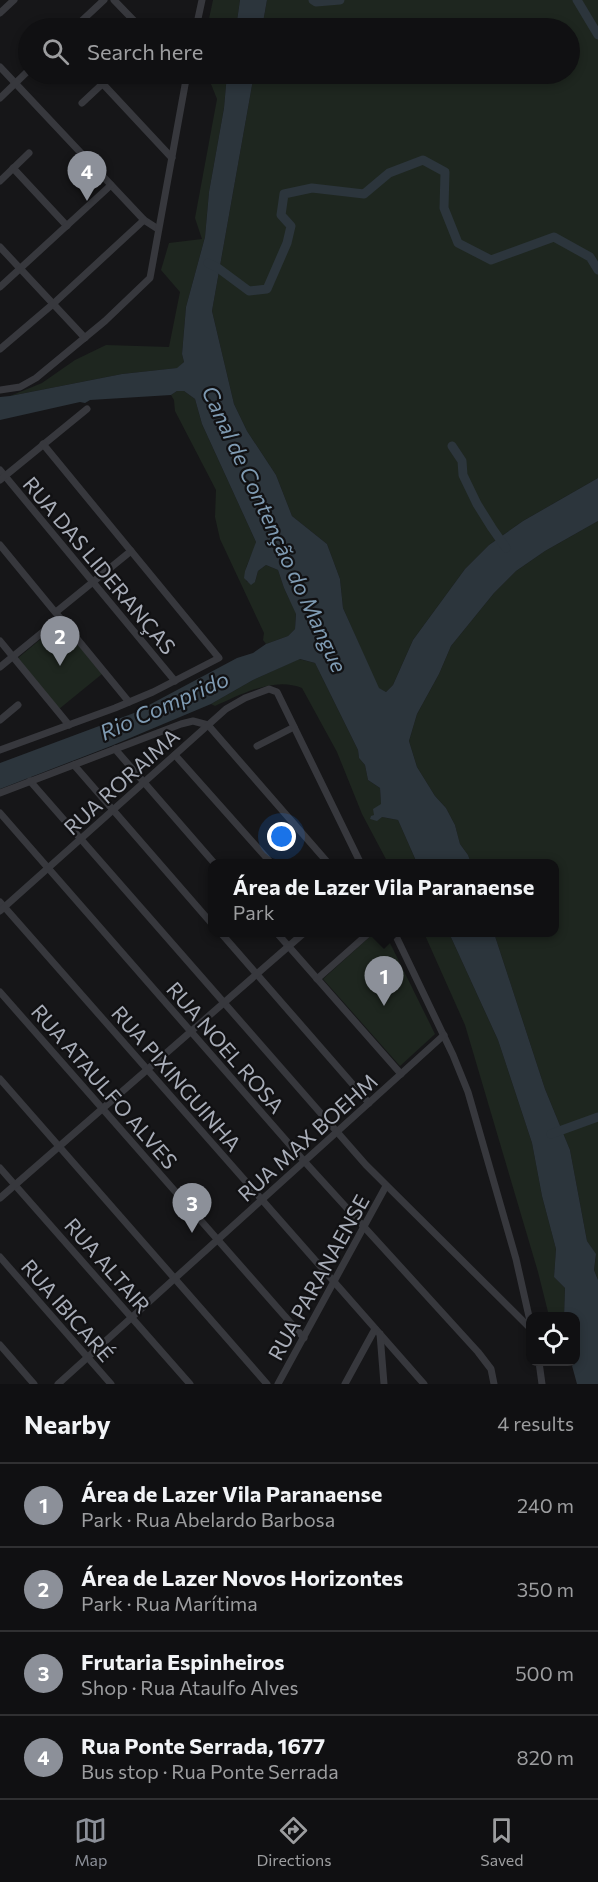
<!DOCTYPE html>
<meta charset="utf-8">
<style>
body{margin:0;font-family:Commissioner,sans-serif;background:#19191b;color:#f1f3f6}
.controls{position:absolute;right:18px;bottom:18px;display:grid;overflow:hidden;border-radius:12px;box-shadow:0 3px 9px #0003}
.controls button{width:54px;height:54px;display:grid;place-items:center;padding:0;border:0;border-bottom:2px solid #303032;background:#101012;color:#f1f3f6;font:30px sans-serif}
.you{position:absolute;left:282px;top:837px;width:21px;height:21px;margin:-15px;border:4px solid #fff;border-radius:50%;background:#1a73e8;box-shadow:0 0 0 9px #1a73e833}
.badge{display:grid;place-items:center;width:39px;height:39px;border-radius:50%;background:#8c9099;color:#fff;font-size:20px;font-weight:700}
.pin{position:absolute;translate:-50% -50px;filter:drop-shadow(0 2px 3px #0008)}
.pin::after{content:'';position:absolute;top:32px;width:21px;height:18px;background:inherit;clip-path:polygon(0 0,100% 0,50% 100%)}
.popup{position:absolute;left:208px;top:859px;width:351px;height:78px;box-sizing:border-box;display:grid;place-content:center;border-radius:12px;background:#101012;filter:drop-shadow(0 2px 4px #0005);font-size:20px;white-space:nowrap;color:#9c9d9f}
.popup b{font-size:22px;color:#f1f3f6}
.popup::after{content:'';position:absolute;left:50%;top:100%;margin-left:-12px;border:12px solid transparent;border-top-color:#101012}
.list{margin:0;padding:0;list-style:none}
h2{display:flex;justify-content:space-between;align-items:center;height:78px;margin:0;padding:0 24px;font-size:26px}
h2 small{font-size:20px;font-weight:400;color:#9c9d9f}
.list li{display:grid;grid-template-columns:39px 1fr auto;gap:18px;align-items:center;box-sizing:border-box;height:84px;padding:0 24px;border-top:2px solid #303032}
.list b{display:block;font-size:22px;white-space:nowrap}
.list p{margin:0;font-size:20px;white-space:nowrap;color:#9c9d9f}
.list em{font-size:20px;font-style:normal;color:#9c9d9f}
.icon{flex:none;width:33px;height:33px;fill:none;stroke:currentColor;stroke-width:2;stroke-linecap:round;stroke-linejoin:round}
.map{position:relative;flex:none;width:598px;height:1384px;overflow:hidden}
.search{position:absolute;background:#101012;box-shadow:0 3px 9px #0003;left:18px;right:18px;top:18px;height:66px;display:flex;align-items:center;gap:15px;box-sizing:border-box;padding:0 21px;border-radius:33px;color:#9c9d9f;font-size:22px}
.sheet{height:414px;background:#101012}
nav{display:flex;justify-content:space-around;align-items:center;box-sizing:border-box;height:84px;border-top:2px solid #303032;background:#101012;font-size:16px;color:#9c9d9f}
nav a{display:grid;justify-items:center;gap:3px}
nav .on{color:#8c9099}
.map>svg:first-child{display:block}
.green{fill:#1e261f}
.water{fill:#2c353c}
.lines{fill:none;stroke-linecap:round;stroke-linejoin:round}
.river{stroke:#2c353c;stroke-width:9}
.minor{stroke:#37383d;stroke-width:7}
.labels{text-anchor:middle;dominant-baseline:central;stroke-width:4.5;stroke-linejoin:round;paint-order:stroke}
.street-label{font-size:21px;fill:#a8adb8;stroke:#111113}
.water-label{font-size:22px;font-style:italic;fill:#7f9bb3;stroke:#111113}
</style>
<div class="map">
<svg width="598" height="1384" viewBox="0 0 598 1384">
<rect width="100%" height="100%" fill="#161618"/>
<g class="green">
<path d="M213,0H240L236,28H207Z"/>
<path d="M267,0H598V478L523,521L489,545L465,569L413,640L393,685L386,692L378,688L343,608L340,579L327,544L292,516L276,475L247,431L234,404L212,311L254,74H570V28H262Z"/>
<path d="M207,74H227L224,108L209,192L205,237L186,307L182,354L184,362L178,368L122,374L10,396L42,383L75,360L106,345L169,347L180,292L161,270L169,243L202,239L195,218L217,99Z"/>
<path d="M177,391H184L195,399L202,424L256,542C254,555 240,570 247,582H255L258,571L266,565L278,570L284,588L296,613L295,629L288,636L266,644L263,640L264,633L220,539L215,517L216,490L175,411L174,400L171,395Z"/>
<path d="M598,521V1280L594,1270L596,1255L587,1241L570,1150L545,1089L494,933L555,932V864L471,863L468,855L460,844L455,825L446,808L435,796L417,767L409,741L417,714L439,674L451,646L494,593L516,571L545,551Z"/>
<path d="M60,623L102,674L59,709L18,658Z"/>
<path d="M299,659L315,663L358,750L359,758L365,765L368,780L380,788L382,817L398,820L417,863H388L362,814L337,752L302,688C274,676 240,695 215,706L211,704L253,680Z"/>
<path d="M375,932L385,933L435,1034L400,1066L323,979Z"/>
<path d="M424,933H449L498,1040L532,1143L542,1196L556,1249L554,1277L565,1288L564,1316H549L538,1272L465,1025Z"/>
</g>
<g class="water">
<path d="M240,0H267L262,28H236Z"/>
<path d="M227,74H254L212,311L234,404L247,431L276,475L292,516L327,544L340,579L343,608L379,688L386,692L393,685L413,640L465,569L489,545L523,521L598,478V521L545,551L516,571L494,593L451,646L439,674L417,714L409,741L417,767L435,796L446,808L455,825L460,844L468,855L471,863H417L398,820L382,817L377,821L370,819L371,816L374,815L373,809L381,804L380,788L368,780L365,765L359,758L358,750L315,663L300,659L253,680L211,704L111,746L0,789V763L134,713L237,658L253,653L266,644L288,636L295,629L296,614L284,588L278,570L266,565L258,571L255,582L251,585L244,578L245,571L256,542L202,424L195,399L184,391H177L171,395L90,400L85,403L80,402L0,420V397L10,396L122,374L177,368L184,362L182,354L186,307L205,237L209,192L224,108Z"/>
<path d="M449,933H494L545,1089L570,1150L587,1241L596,1254L594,1270L598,1280V1384H577L571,1362H576V1316H564L565,1288L554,1277L556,1249L542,1196L532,1143L498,1040Z"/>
</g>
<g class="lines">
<g class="river">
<path d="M313,0L316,2L340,0"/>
<path d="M577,0L598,35"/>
<path d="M208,263L218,268L249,291L267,289L287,243L291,226L281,215L284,194L312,188L364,194L389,173L423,160L445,172L444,208L458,243L491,260L554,237L590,257L598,270"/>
<path d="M452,446L462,461L463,475L477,504L492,528L506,548"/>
<path d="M551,1134L598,1117"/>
</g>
<g class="minor">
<path d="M114,0L141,28"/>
<path d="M0,13L14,0"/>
<path d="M74,28L104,0"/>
<path d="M196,28L202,0"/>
<path d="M0,67L144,220L158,229"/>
<path d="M103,84L172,158"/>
<path d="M0,98L28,71"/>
<path d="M82,103L113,74"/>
<path d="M13,168L67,226"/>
<path d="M0,181L29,153"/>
<path d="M0,247L85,338"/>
<path d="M0,287L111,185"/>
<path d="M0,349L53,304L144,220"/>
<path d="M0,390L20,387L36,378L105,321L150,278L187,74"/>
<path d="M0,470L175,681"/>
<path d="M0,480L87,409"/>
<path d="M0,545L129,702"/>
<path d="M56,612L131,551"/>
<path d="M0,641L69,725"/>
<path d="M0,667L60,618"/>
<path d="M0,720L18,705"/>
<path d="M257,746L294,727"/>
<path d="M115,749L215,864"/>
<path d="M0,750L115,708L153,692L219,658L43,444"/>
<path d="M175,755L272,864"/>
<path d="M74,765L213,925"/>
<path d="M30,781L366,1165L530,1328"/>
<path d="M0,793L181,724L193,721L208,725L329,864"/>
<path d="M0,813L304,1161L478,1352L491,1369L494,1384"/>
<path d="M0,902L424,1384"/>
<path d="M0,911L226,709L245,698L269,689L277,692L361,864"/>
<path d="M220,932L369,1103"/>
<path d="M276,932L401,1074"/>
<path d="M394,932L453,1055L468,1092L516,1259L530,1321"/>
<path d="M317,979L370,932"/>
<path d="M0,992L304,1338"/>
<path d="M0,1079L267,1384"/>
<path d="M0,1168L190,1384"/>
<path d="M0,1198L305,932"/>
<path d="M0,1257L111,1384"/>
<path d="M380,1334L384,1384"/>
<path d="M0,1345L34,1384"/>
<path d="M539,1362L542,1384"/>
<path d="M58,1384L444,1035"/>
<path d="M278,1384L386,1186"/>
<path d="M345,1384L375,1329"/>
</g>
</g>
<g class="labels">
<g class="street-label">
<text transform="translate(100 565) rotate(50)">RUA DAS LIDERANÇAS</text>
<text transform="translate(121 781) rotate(-42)">RUA RORAIMA</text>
<text transform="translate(226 1047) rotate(49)">RUA NOEL ROSA</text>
<text transform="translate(177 1078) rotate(49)">RUA PIXINGUINHA</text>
<text transform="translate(105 1086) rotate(49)">RUA ATAULFO ALVES</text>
<text transform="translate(307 1137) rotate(-42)">RUA MAX BOEHM</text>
<text transform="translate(108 1265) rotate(49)">RUA ALTAIR</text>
<text transform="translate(318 1277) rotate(-61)">RUA PARANAENSE</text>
<text transform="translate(68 1310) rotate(49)">RUA IBICARÉ</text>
</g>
<g class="water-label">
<text transform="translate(275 529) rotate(65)">Canal de Contenção do Mangue</text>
<text transform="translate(164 705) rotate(-24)">Rio Comprido</text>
</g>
</g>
</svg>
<div class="controls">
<button><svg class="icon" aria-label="locate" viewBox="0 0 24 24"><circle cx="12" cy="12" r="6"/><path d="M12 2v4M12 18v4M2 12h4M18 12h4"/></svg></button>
</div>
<div class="you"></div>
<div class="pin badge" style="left:384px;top:1006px">1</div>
<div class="popup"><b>Área de Lazer Vila Paranaense</b>Park</div>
<div class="pin badge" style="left:60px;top:666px">2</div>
<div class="pin badge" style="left:192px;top:1233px">3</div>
<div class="pin badge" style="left:87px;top:201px">4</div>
<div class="search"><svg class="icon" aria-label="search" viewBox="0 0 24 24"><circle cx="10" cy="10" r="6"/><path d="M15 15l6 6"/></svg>Search here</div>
</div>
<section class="sheet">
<h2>Nearby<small>4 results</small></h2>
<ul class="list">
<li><span class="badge">1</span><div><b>Área de Lazer Vila Paranaense</b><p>Park · Rua Abelardo Barbosa</p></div><em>240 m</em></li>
<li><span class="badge">2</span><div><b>Área de Lazer Novos Horizontes</b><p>Park · Rua Marítima</p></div><em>350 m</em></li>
<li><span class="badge">3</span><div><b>Frutaria Espinheiros</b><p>Shop · Rua Ataulfo Alves</p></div><em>500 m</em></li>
<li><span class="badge">4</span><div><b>Rua Ponte Serrada, 1677</b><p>Bus stop · Rua Ponte Serrada</p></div><em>820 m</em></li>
</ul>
</section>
<nav>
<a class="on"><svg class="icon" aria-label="map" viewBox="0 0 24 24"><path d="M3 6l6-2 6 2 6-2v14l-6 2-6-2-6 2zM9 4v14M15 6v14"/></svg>Map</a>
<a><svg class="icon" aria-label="directions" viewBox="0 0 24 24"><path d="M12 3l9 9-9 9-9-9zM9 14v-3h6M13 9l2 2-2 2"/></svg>Directions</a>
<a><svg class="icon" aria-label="saved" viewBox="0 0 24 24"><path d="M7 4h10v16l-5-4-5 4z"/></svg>Saved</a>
</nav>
